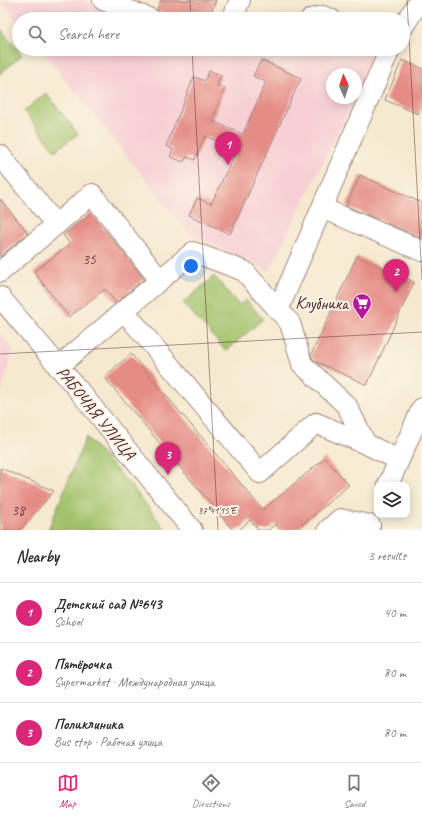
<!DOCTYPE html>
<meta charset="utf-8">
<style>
body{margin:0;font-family:Caveat,sans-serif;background:#f2f2f3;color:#2b2b33}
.controls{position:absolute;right:12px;bottom:12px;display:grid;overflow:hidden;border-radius:8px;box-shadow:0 2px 10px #0003}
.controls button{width:36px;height:36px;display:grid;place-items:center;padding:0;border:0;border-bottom:1px solid #e1e1e2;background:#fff;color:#2b2b33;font:20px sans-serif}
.compass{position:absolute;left:326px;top:68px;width:36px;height:36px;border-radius:50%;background:#fff;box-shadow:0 2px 10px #0003;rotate:357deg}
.you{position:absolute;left:191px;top:266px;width:14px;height:14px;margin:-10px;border:3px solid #fff;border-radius:50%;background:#1a73e8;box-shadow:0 0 0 6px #1a73e833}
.badge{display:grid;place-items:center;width:26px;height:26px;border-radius:50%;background:#db2777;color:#fff;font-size:13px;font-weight:700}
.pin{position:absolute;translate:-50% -33px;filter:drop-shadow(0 1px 2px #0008)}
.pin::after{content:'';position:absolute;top:21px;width:14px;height:12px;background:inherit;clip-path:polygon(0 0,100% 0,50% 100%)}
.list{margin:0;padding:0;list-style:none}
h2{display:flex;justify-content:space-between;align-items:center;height:52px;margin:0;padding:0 16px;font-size:17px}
h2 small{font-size:13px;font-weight:400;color:#7c7c81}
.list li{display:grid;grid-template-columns:26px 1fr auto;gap:12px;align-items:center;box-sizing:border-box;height:60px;padding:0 16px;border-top:1px solid #e1e1e2}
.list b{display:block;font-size:15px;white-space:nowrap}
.list p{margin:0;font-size:13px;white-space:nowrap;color:#7c7c81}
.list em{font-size:13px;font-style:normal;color:#7c7c81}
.icon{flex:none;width:22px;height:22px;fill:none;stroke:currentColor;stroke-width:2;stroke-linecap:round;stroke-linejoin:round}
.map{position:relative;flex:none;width:422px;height:530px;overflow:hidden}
.search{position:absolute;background:#fff;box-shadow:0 2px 10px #0003;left:12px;right:12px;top:12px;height:44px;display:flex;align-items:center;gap:10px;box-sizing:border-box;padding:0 14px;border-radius:22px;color:#7c7c81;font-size:15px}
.sheet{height:232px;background:#fff}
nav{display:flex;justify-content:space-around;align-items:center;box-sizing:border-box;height:56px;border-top:1px solid #e1e1e2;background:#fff;font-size:11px;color:#7c7c81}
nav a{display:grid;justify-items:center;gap:2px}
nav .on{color:#db2777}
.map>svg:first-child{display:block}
.built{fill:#f7cfd5}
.green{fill:#a1c26b;stroke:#76704b}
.building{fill:#e58c85}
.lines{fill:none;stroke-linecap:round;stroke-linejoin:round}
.minor-casing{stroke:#a0847d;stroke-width:22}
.minor{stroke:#fff;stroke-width:20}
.ticks{fill:none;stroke:#4a1f2b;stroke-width:1;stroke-opacity:0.45}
.labels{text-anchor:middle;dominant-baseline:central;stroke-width:4;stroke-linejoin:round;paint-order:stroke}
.number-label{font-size:15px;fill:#713a42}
.poi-label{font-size:17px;fill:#4a1f2b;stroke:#fcf5e5;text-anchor:end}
.street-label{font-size:17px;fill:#4a1f2b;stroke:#fcf5e5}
.ticks-label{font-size:10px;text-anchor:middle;fill:#4a1f2b;stroke:#fcf5e5;stroke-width:4;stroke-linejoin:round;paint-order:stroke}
</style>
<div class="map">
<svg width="422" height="530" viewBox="0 0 422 530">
<rect width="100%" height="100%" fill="#fcf5e5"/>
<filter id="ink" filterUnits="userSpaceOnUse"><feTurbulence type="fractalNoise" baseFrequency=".025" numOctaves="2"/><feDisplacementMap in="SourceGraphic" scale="8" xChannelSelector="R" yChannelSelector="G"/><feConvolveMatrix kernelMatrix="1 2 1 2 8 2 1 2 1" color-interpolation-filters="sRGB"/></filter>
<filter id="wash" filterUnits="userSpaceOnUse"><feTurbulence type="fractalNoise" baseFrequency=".012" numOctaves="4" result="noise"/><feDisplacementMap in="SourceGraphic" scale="16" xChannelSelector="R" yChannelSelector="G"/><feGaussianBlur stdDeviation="0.9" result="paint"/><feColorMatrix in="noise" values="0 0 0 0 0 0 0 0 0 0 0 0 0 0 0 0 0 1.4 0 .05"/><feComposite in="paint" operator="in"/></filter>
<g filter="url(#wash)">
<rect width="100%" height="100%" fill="#f5e9cf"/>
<g class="built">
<path d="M0,0H81L129,19H19V23Z"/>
<path d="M40,49H204L221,56L243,49H379L356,95V74H332V98H355L269,271L189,233Z"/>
<path d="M0,333L13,349L1,394L0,395Z"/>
</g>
<g class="green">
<path d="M0,28L22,55L0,74Z"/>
<path d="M46,93L78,134L55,151L24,111Z"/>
<path d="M214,276L239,305L246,300L263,319L226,351L183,303Z"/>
<path d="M86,437L133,488L166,530H48Z"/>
</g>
<g id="blocks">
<g class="building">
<path d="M161,0H216L210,15L193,8L188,19H178L160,12L157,10Z"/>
<path d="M261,60L301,78L230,234L189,215L197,198L211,204L237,149L205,136L195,160L187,157L184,162L170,157L173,149L166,146L194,77L205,81L209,71L221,75L217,85L225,88L212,121L243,134L266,82L253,76Z"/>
<path d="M402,60L422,68V104L418,114L385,100Z"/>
<path d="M360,175L422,203V238L346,206Z"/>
<path d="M0,199L28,233L0,257Z"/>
<path d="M91,213L144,279L116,303L105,289L69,317L34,272L70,244L63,235Z"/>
<path d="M357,256L414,282L367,385L317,362L312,358L311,355Z"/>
<path d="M131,354L263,510L325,458L349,485L296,530H280L275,524L268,530H259L250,520L239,530H233L104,377Z"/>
<path d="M0,468L54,491L20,530H0Z"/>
</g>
</g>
</g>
<g filter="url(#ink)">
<use href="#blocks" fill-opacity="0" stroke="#a0847d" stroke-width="1"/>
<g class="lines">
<g class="minor-casing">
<g id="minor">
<path d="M103,0L151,19"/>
<path d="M232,19L240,0"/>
<path d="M311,19L323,16L331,19"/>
<path d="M403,27L420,0"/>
<path d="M0,155L56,225"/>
<path d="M322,208L422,251"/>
<path d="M0,272L92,194L160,280"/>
<path d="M0,297L80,392L192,530"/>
<path d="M278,310L390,49"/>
<path d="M124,311L260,473L316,423L366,444"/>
<path d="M58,367L193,252L244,271L290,323L302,364L347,406L366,444L399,460"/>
<path d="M388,485L422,408"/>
<path d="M328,530L340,519L370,525"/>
</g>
</g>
<use href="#minor" class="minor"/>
</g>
</g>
<path class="ticks" d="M190,0L191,19M407,0L422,280M192,49L218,530M0,354L422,332M0,529V530"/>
<defs>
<g id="supermarket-pin" transform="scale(1)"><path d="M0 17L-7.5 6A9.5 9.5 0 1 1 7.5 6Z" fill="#b5179e" stroke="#fcf5e5"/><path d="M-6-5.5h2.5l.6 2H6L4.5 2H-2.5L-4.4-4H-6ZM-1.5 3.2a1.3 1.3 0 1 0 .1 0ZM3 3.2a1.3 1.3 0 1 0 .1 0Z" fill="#fff"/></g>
</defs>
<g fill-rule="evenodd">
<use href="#supermarket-pin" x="362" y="303"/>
</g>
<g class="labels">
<g class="number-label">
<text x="89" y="259">35</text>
<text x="18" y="510">38</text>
</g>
<g class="poi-label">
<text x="348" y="303">Клубника</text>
</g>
<g class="street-label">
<text transform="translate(96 413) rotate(51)">РАБОЧАЯ УЛИЦА</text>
</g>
</g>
<g class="ticks-label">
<text x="217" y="514">37°41'15"E</text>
</g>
</svg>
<div class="controls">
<button><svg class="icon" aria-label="layers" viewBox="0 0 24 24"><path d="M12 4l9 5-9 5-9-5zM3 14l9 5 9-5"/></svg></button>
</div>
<svg class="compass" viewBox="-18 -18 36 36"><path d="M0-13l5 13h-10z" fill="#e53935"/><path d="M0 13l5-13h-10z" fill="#7c7c81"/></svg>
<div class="you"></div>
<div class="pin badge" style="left:228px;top:165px">1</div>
<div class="pin badge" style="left:396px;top:292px">2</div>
<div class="pin badge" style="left:168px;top:475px">3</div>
<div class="search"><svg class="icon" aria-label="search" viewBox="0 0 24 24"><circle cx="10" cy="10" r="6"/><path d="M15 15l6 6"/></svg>Search here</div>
</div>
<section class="sheet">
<h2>Nearby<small>3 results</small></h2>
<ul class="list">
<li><span class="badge">1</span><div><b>Детский сад №643</b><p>School</p></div><em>40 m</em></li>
<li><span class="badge">2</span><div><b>Пятёрочка</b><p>Supermarket · Международная улица</p></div><em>80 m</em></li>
<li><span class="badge">3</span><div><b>Поликлиника</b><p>Bus stop · Рабочая улица</p></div><em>80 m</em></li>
</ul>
</section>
<nav>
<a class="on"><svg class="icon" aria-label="map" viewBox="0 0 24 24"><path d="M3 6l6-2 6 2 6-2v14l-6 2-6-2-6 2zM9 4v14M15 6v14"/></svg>Map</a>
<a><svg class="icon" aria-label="directions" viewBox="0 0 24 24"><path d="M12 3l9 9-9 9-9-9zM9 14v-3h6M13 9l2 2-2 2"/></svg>Directions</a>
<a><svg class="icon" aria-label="saved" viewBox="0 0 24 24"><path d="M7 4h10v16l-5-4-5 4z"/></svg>Saved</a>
</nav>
